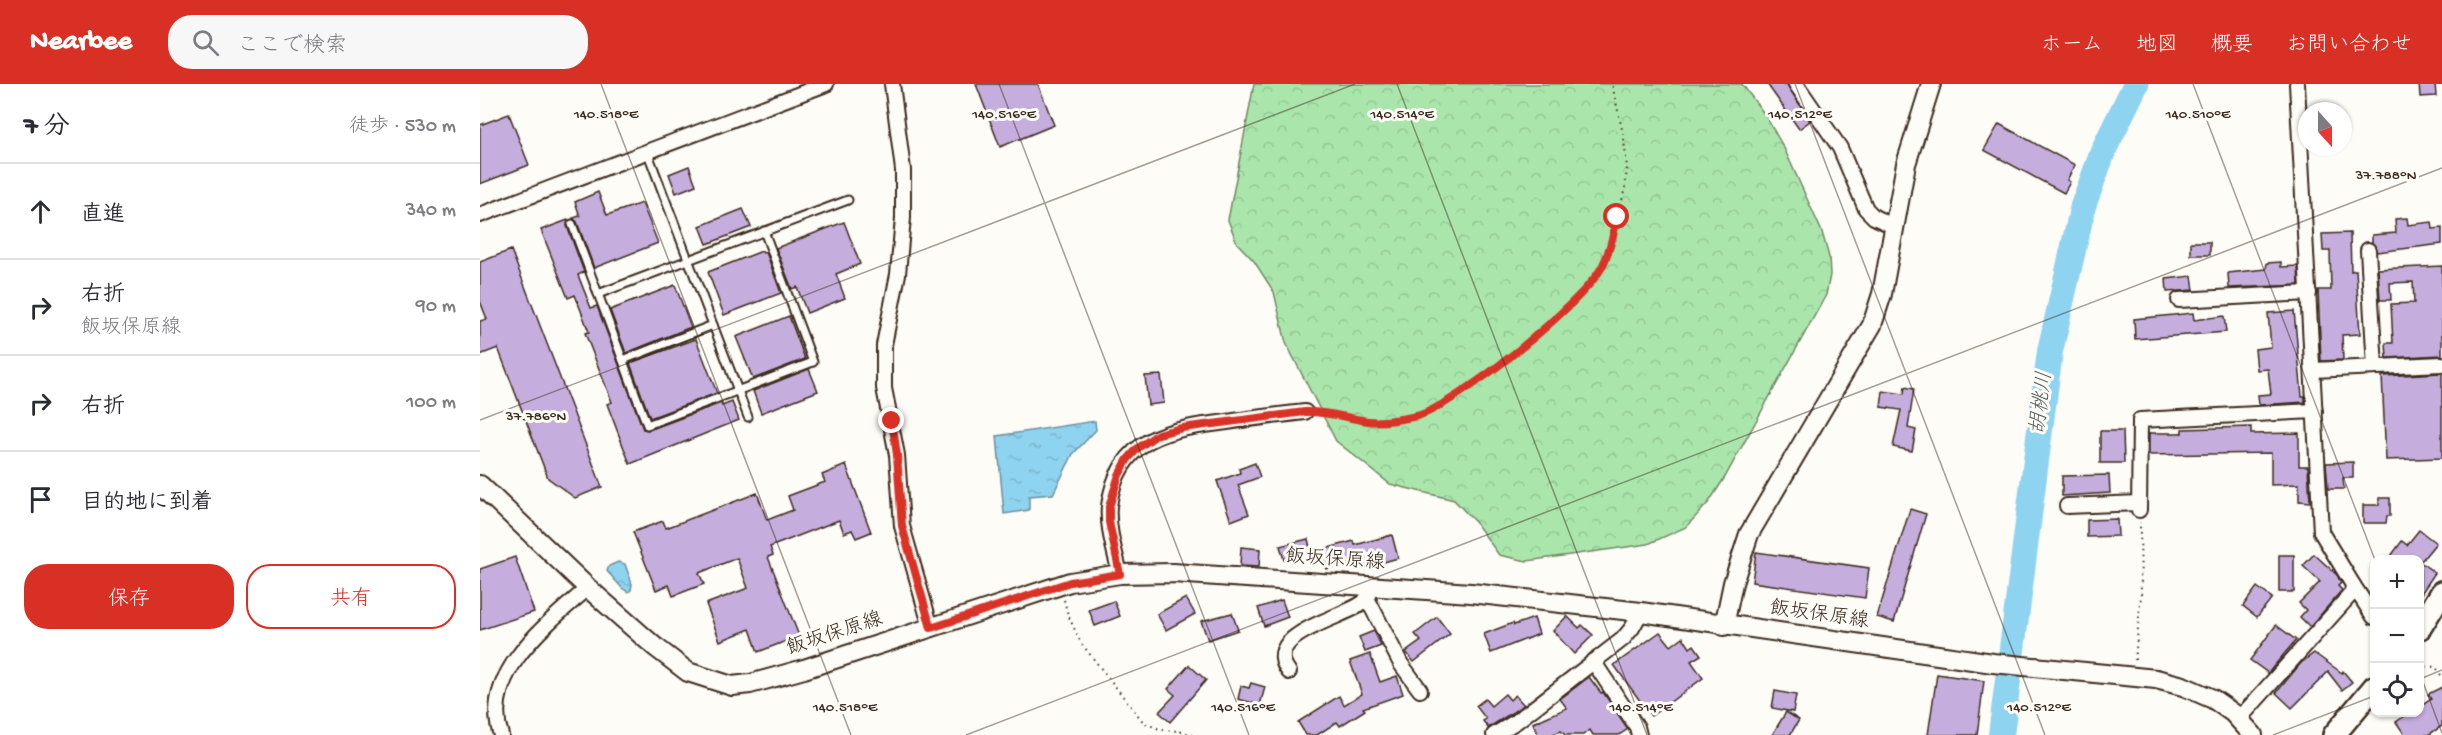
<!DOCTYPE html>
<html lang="ja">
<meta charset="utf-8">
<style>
body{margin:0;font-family:"Gochi Hand","Klee One",sans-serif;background:#f7f7f7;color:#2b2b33}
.controls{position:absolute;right:18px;bottom:18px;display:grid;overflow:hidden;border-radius:12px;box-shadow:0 2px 4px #0004}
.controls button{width:54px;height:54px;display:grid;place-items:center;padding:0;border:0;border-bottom:2px solid #e1e1e2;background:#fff;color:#2b2b33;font:30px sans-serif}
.compass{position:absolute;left:1818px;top:18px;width:54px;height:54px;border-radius:50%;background:#fff;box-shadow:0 2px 4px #0004;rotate:159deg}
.stop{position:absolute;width:18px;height:18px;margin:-14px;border:4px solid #d93025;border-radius:50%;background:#fff}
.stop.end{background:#d93025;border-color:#fff;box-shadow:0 2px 6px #0008}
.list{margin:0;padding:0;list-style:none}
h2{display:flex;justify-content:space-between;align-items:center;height:78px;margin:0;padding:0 24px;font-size:26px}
h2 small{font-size:20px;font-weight:400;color:#7c7c81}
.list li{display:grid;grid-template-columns:39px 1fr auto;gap:18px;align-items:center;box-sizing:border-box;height:96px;padding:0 24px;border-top:2px solid #e1e1e2}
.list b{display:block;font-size:22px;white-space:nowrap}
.list p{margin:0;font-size:20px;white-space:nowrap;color:#7c7c81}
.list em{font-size:20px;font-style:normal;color:#7c7c81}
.actions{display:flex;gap:12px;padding:18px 24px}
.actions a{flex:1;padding:14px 0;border:2px solid #d93025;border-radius:24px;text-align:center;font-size:21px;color:#d93025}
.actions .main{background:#d93025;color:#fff}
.icon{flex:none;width:33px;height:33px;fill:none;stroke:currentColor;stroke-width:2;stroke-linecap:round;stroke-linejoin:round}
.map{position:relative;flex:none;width:1962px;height:651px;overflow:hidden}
header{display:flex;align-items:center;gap:36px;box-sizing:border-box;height:84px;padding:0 30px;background:#d93025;color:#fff}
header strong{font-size:28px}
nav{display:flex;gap:33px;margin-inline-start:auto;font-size:21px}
.search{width:420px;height:54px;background:#f7f7f7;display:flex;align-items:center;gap:15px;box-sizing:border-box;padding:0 21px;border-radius:24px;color:#7c7c81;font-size:22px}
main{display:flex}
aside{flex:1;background:#fff}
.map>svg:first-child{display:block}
.forest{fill:url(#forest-crowns);stroke:#728865;stroke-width:1.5}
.water{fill:url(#water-ripples);stroke:#6d8f9b;stroke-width:1.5}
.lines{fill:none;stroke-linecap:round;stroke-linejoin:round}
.river{stroke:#8ed3ef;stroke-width:26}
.building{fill:#c5aedd;stroke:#3b2a1e;stroke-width:1.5}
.lane-casing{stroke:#3b2a1e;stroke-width:11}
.street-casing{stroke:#3b2a1e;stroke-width:18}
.secondary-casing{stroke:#3b2a1e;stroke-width:22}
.primary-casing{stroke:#3b2a1e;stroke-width:26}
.path{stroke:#3b2a1e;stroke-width:2;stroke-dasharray:1.5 4.5;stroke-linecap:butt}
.lane{stroke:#fdfcf7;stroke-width:7}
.street{stroke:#fdfcf7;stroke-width:14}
.secondary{stroke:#fdfcf7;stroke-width:18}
.primary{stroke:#fdfcf7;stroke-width:21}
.route{stroke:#d93025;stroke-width:8}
.ticks{fill:none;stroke:#3b2a1e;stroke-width:1.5;stroke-opacity:0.45}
.labels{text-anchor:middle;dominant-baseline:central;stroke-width:6;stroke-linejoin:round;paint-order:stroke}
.street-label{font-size:20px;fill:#3b2a1e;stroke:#fdfcf7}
.water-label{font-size:21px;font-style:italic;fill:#545d5d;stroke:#fdfcf7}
.ticks-label{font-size:15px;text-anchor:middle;fill:#3b2a1e;stroke:#fdfcf7;stroke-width:6;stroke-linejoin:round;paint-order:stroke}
</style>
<header>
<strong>Nearbee</strong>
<div class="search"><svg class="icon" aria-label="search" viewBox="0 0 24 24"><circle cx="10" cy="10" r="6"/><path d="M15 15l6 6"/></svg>ここで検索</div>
<nav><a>ホーム</a><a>地図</a><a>概要</a><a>お問い合わせ</a></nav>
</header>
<main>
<aside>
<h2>7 分<small>徒歩 · 530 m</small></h2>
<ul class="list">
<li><svg class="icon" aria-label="ahead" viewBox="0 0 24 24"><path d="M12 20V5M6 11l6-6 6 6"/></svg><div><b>直進</b></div><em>340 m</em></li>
<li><svg class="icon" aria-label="right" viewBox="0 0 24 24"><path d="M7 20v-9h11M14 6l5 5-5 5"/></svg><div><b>右折</b><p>飯坂保原線</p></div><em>90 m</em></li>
<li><svg class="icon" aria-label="right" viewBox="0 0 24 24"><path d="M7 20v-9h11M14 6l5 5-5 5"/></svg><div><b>右折</b></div><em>100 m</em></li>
<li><svg class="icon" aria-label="arrive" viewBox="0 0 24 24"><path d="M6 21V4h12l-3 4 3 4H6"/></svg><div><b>目的地に到着</b></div></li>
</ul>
<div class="actions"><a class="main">保存</a><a>共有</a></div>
</aside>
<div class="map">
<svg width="1962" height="651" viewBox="0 0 1962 651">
<defs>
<pattern id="forest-crowns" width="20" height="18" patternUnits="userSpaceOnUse" patternTransform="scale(1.5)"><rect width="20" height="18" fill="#aae6ac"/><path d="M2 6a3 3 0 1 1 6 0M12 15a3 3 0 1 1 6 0" fill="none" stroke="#93c594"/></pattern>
<pattern id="water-ripples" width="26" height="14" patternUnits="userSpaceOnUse" patternTransform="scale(1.5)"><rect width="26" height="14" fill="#8ed3ef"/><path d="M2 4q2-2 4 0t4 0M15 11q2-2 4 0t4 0" fill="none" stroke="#7bb5cc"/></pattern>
</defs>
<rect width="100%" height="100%" fill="#fdfcf7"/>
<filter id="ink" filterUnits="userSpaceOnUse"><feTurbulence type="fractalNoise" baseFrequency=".0167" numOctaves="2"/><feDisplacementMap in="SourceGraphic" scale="12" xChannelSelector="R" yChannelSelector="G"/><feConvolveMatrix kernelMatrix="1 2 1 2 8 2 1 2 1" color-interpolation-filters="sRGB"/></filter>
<g filter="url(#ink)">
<path class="forest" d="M774,0H1262L1285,31L1304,64L1342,148L1349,173L1350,191L1346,211L1245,393L1229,418L1206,443L1168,460L1047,477L1019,471L996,439L974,416L910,400L856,357L806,259L794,208L774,177L757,159L748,136Z"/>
<g class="water">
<path d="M615,337L616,346L593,370L573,410L549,412V426L524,430L517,352Z"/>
<path d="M138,478L145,480L152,500L151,506L148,508L142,504L127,487L129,482Z"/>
</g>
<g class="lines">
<path class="river" d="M1521,651L1570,267L1603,122L1624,65L1656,0"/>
</g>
<g class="building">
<path d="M496,0H558L574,41L520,63Z"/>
<path d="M1287,0H1307L1330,37L1319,45Z"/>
<path d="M1939,0H1955L1956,12L1940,13Z"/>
<path d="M29,30L49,81L0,100V41Z"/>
<path d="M1519,40L1595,81L1587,96L1590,98L1584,109L1504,66Z"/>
<path d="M209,82L216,101L196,109L189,90Z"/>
<path d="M118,108L127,131L162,119L178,159L114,184L97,138L93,134L100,132L95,118Z"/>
<path d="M263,125L271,143L227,160L220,142Z"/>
<path d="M1927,134L1928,141L1952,138L1953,145L1962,144V160L1897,168L1892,158V151L1916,149L1915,135Z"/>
<path d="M88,136L87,142L104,188L98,191L111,224L117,222L163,345L169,346L241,319L242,322L252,318L259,336L150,380L127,320L132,318L105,249L109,248L95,211L88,214L61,146Z"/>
<path d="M364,138L380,180L356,190L365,214L327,229L317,203L312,205L296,164Z"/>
<path d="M1870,149L1871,187L1876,186L1880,250L1862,251L1863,276L1841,277L1838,206H1851L1850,167H1843L1842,150Z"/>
<rect x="1711" y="158" width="19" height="13"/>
<path d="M31,166L122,403L95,414L68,394L18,264L0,271V237L7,235L0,217V178Z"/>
<path d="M282,167L283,169L286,168L301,209L244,231L228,188Z"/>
<path d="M1801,178V183L1818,182L1819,201L1749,204L1748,189L1786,185L1787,179Z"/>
<path d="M1962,182V271L1907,274L1906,259H1913L1911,220L1934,219L1933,198L1910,199L1911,216H1900L1898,185Z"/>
<path d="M1712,192L1714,206L1687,208L1686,195Z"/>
<path d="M195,201L211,243L146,269L130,226Z"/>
<path d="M1814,227L1822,312H1825V318L1779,321L1778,311L1791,310L1788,285L1777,286L1775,265L1791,263L1788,229Z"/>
<path d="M1713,229L1714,236L1744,232L1746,248L1655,255L1654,235Z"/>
<path d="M309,232L325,275L273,295L256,253Z"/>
<path d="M216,255L237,309L170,334L150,279Z"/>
<path d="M329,285L338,307L281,329L273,307Z"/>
<path d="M1962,289V374L1906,376L1902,292Z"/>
<path d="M681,291L684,319L668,321L665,292Z"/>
<path d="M1425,303L1434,305L1428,344L1436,346L1432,367L1413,363L1421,326L1401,323L1403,307L1424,310Z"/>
<path d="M1771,343V350L1819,349V382H1828L1830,418L1819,417V400L1791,401V369L1669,371V349H1702V345Z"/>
<path d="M1620,347H1643L1644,379H1620Z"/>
<path d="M1873,378V394H1863L1864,405H1848L1846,379Z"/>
<path d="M775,379L780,393L758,401L769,430L751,437L737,397L760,389L759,385Z"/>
<path d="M366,381L391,448L376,454L372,446L364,449L359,436L290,463L293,471L288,473L319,552L278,568L270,545L240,557L226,520L268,504L257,474L219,489L224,500L193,512L189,501L176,506L153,448L183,437L186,444L277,409L287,436L313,426L308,412L345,398L342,391Z"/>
<path d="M1629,391L1630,409L1582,412V392Z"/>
<path d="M1899,414H1910V432H1907L1906,439H1883V421H1899Z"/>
<path d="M1430,425L1446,430L1414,538L1397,533Z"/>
<path d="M1637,435L1638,452L1607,453V436Z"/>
<path d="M1939,446L1956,459L1942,476H1908L1922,457L1927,461Z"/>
<path d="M912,451L918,474L886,483L883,475L846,485L841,466L874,457L875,461Z"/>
<path d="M828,455L831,468L804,476L800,462Z"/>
<path d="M761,463L780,465L779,483L760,482Z"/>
<path d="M1276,468L1389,484L1385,514L1272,498Z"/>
<path d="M1834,470L1857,491L1861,499L1858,502L1862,506L1830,543L1820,533L1826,526L1819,519L1840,498L1823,482Z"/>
<rect x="1799" y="471" width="15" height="37"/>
<path d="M35,473L54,528L0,546V485Z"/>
<path d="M1940,478L1955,489L1940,511Z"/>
<path d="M1777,503L1792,514L1777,533L1763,522Z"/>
<path d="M706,514L715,530L686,546L677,530Z"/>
<path d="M802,516L808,533L784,542L778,524Z"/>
<path d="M634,517L640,532L615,542L609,526Z"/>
<path d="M752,529L758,546L728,556L721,537Z"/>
<path d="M1087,532L1099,544L1102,541L1113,551L1094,570L1073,547Z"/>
<path d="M957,533L970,550L934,578L926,568L941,557L935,550Z"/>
<path d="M1054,534L1059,550L1011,569L1004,550L1033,539L1034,541Z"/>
<path d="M1796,541L1816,556L1788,589L1770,576Z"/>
<path d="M894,547L901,562L885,568L879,553Z"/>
<path d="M1180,548L1191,562L1203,553L1210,564L1214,561L1221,571L1211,577L1223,594L1171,632L1134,581Z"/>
<path d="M1834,569L1862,589L1863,587L1872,598L1862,606L1848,588L1812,624L1796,609L1821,579Z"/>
<path d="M890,570L900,598L917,592L923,610L883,624L885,626L860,642L857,638L837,651H826L818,638L859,612L864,621L882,610L870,577Z"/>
<path d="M709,581L726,596L690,638L679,628L695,611L688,605Z"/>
<path d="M1457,590L1504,597L1497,651H1448Z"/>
<path d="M1109,593L1121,609L1123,608L1148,645L1139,651H1113L1110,646L1103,651H1085L1081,647L1071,651H1058L1053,639L1087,624L1080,615Z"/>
<path d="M771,599L785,603L780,621L758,615L761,602L769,604Z"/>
<path d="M1962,603V642L1948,651H1925L1916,638L1931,628H1940V623L1951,615L1948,610Z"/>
<path d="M1295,607L1316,611L1313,628L1292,624Z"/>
<path d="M1025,610L1030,616L1035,611L1044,621L1008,644L1003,637L1006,635L996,622L1005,615L1011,622Z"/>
<path d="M1306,628L1319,636L1310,651H1292Z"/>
</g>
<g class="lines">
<g class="lane-casing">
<g id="lane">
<path d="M167,67L268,333"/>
<path d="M92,140L167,341L333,278L284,147"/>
<path d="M118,210L368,116"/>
<path d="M143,276L233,241"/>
</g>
</g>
<g class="street-casing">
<g id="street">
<path d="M412,0L423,86V134L418,190L404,261V304L417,371L422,442L451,544"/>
<path d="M1316,0L1360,64L1386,125L1394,133L1413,142"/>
<path d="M0,131L346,0"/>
<path d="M1888,166L1895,283"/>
<path d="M1699,216L1829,209"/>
<path d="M1833,286L1962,280"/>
<path d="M1587,422L1659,419"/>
<path d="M1659,426L1660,336L1835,327"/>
<path d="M640,490C635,468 627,444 629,422C638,352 690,345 747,338C773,334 799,331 825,328"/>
<path d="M1873,501L1894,533"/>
<path d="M887,514L921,580L940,606"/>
<path d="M1113,577L1157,643L1159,651"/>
<path d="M809,588C779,550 865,534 884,518C889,513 891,508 892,502"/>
<path d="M1759,635L1872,509L1873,501L1841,448L1817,0"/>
<path d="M21,651C0,590 68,539 108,504"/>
<path d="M1014,651L1037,637L1143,555L1152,544L1161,528"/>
</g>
</g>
<g class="secondary-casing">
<g id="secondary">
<path d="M0,401L108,504L174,562L208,588L252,602L270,600L324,585L590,498L640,490L693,489L991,509L1161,528L1513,579L1676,595L1703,602L1733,615L1753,629L1773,651"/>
<path d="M1244,542L1253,499L1269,450L1392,241L1402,210L1426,80L1451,0"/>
</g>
</g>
<g class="primary-casing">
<g id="primary">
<path d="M1940,544L1962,508"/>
<path d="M1854,651L1894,603"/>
</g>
</g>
<g class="path">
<path d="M840,328L890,337L939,331L959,322L992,302L1079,231L1110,200L1123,182L1132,155L1145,104L1147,84L1144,54L1132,0"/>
<path d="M584,516L588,531L601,559L664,639L682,646L699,647L713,651"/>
<path d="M1655,576L1661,512L1660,438"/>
<path d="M1940,582L1956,583L1962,593"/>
</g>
<use href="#lane" class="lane"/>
<use href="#street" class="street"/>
<use href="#secondary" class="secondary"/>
<use href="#primary" class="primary"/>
</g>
</g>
<g class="lines" filter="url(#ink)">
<path class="route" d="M412,337L417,371L422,442L451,544L590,498L640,490L629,438V423L639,391L648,375L658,364L678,350L702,344L825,328C847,327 866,334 888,337C902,339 923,335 937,332C977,321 1105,218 1123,181C1130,166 1134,149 1137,133"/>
</g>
<path class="ticks" d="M121,0L371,651M519,0L769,651M917,0L1167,651M1315,0L1565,651M1713,0L1895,476M0,336L875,0M1940,590L1962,649M1940,595L1962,586M486,651L1962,84M1793,651L1894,612"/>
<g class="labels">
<g class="street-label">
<text transform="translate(855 477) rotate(4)">飯坂保原線</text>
<text transform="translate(1339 532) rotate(8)">飯坂保原線</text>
<text transform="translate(355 551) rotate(-18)">飯坂保原線</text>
</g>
<g class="water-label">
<text transform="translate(1563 319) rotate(-83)">胡桃川</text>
</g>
</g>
<g class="ticks-label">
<text x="1320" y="34">140.512°E</text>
<text x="126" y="34">140.518°E</text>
<text x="524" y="34">140.516°E</text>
<text x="922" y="34">140.514°E</text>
<text x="1718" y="34">140.510°E</text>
<text x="1906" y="95">37.788°N</text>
<text x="56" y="336">37.786°N</text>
<text x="365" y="627">140.518°E</text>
<text x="763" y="627">140.516°E</text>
<text x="1161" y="627">140.514°E</text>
<text x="1559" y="627">140.512°E</text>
</g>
</svg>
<div class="controls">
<button>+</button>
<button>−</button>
<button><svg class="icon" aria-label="locate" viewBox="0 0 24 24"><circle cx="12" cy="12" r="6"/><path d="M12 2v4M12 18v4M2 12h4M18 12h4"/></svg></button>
</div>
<svg class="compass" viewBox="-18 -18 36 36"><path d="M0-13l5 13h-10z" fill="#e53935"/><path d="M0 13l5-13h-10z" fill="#7c7c81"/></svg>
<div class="stop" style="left:1137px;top:133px"></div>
<div class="stop end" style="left:412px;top:337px"></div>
</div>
</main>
